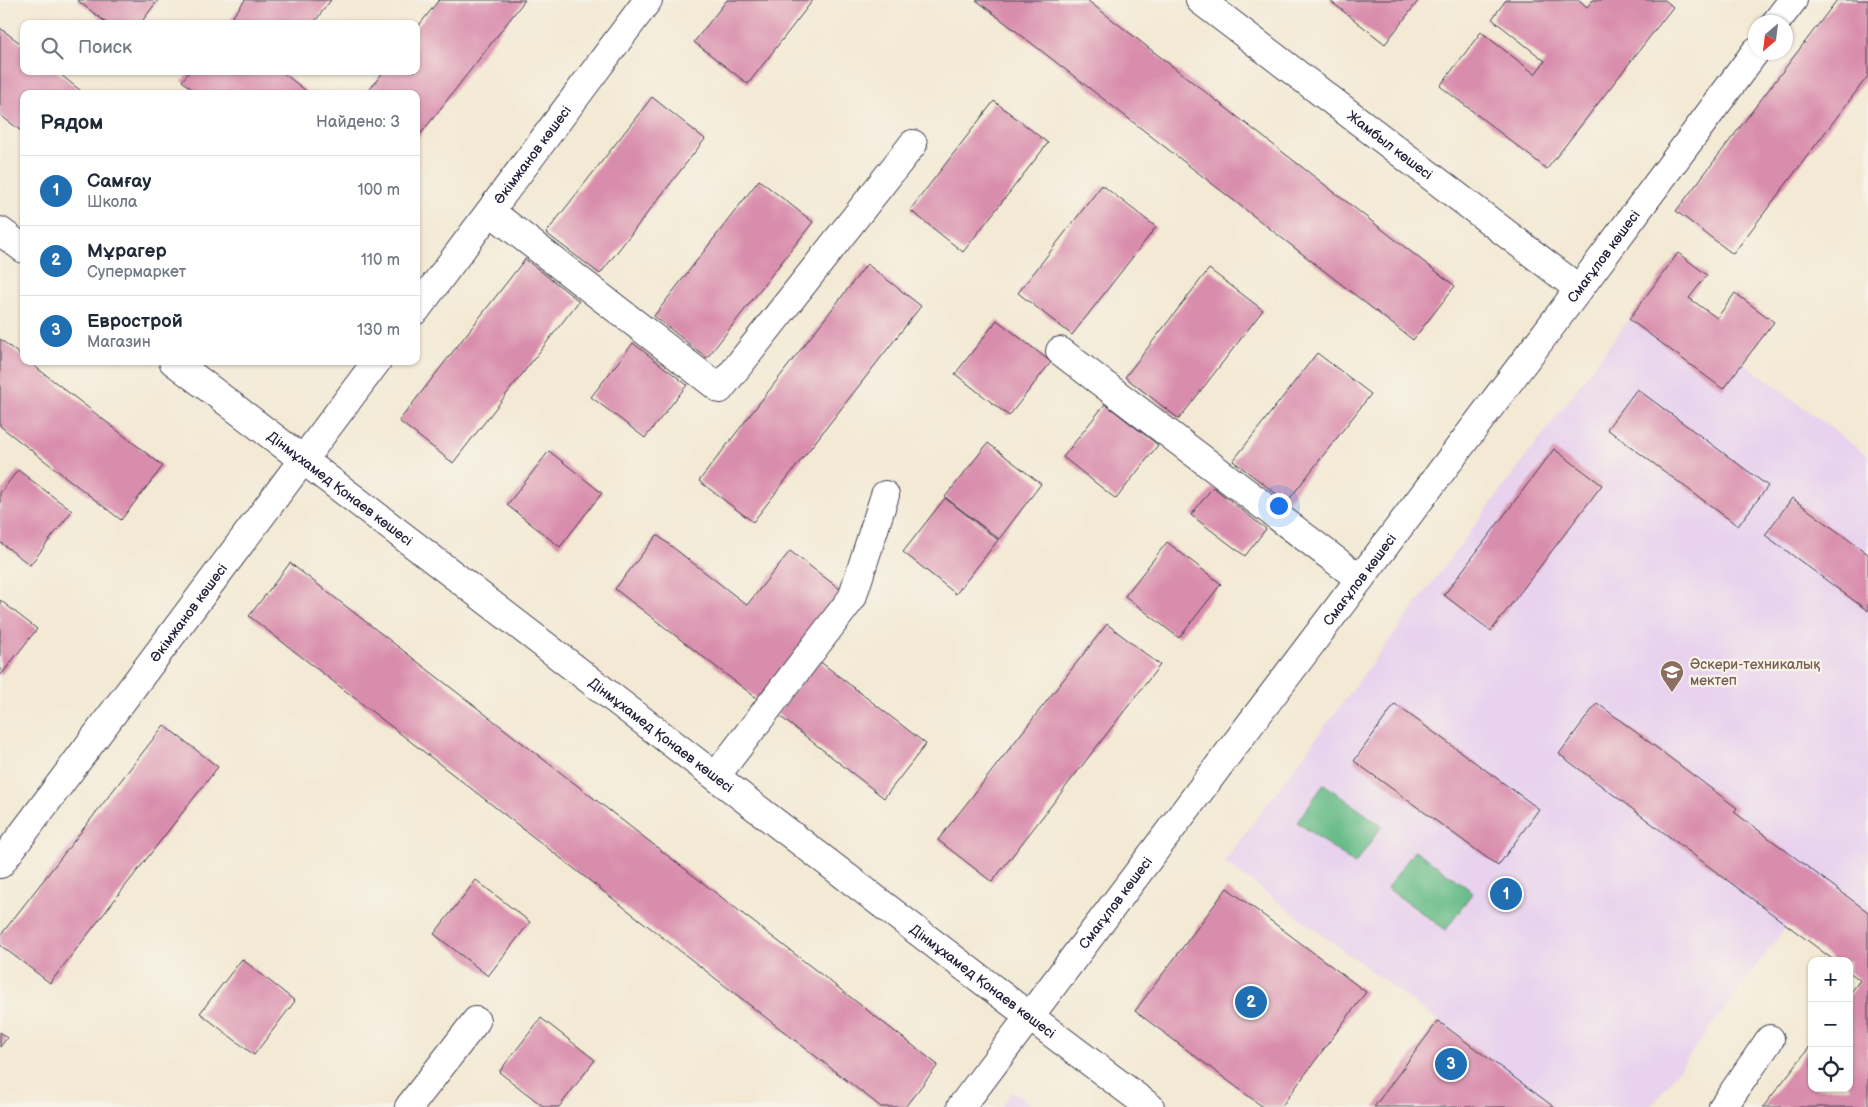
<!DOCTYPE html>
<html lang="ru">
<meta charset="utf-8">
<style>
body{margin:0;font-family:"Balsamiq Sans",sans-serif;background:#f2f2f3;color:#1f2937}
.controls{position:absolute;right:15px;bottom:15px;display:grid;overflow:hidden;border-radius:10px;box-shadow:0 1px 4px #0004}
.controls button{width:45px;height:45px;display:grid;place-items:center;padding:0;border:0;border-bottom:1px solid #e0e1e3;background:#fff;color:#1f2937;font:25px sans-serif}
.compass{position:absolute;left:1748px;top:15px;width:45px;height:45px;border-radius:50%;background:#fff;box-shadow:0 1px 4px #0004;rotate:208deg}
.you{position:absolute;left:1278px;top:505px;width:18px;height:18px;margin:-12px;border:4px solid #fff;border-radius:50%;background:#1a73e8;box-shadow:0 0 0 8px #1a73e833}
.badge{display:grid;place-items:center;width:32px;height:32px;border-radius:50%;background:#1f6fb2;color:#fff;font-size:16px;font-weight:700}
.pin{position:absolute;translate:-50% -50%;border:2px solid #fff;box-shadow:0 1px 5px #0006}
.list{margin:0;padding:0;list-style:none}
h2{display:flex;justify-content:space-between;align-items:center;height:65px;margin:0;padding:0 20px;font-size:21px}
h2 small{font-size:16px;font-weight:400;color:#747a83}
.list li{display:grid;grid-template-columns:32px 1fr auto;gap:15px;align-items:center;box-sizing:border-box;height:70px;padding:0 20px;border-top:1px solid #e0e1e3}
.list b{display:block;font-size:19px;white-space:nowrap}
.list p{margin:0;font-size:16px;white-space:nowrap;color:#747a83}
.list em{font-size:16px;font-style:normal;color:#747a83}
.icon{flex:none;width:28px;height:28px;fill:none;stroke:currentColor;stroke-width:2;stroke-linecap:round;stroke-linejoin:round}
.map{position:relative;flex:none;width:1868px;height:1107px;overflow:hidden}
.search{position:absolute;background:#fff;box-shadow:0 1px 4px #0004;left:20px;top:20px;width:400px;height:55px;display:flex;align-items:center;gap:12px;box-sizing:border-box;padding:0 18px;border-radius:10px;color:#747a83;font-size:19px}
.panel{position:absolute;background:#fff;box-shadow:0 1px 4px #0004;left:20px;top:90px;width:400px;height:275px;border-radius:10px}
.map>svg:first-child{display:block}
.built{fill:#e8d2ee}
.forest{fill:#6abd8a;stroke:#467062}
.building{fill:#d98dac}
.lines{fill:none;stroke-linecap:round;stroke-linejoin:round}
.minor-casing{stroke:#414052;stroke-width:30}
.major-casing{stroke:#414052;stroke-width:30}
.minor{stroke:#fff;stroke-width:28}
.major{stroke:#fff;stroke-width:28}
.labels{text-anchor:middle;dominant-baseline:central;stroke-width:4.5;stroke-linejoin:round;paint-order:stroke}
.street-label{font-size:14px;fill:#22223b;stroke:#f7f3e8}
.education-label{font-size:14px;fill:#785e54;stroke:#f7f3e8;text-anchor:start}
</style>
<div class="map">
<svg width="1868" height="1107" viewBox="0 0 1868 1107">
<rect width="100%" height="100%" fill="#f7f3e8"/>
<filter id="ink" filterUnits="userSpaceOnUse"><feTurbulence type="fractalNoise" baseFrequency=".02" numOctaves="2"/><feDisplacementMap in="SourceGraphic" scale="10" xChannelSelector="R" yChannelSelector="G"/><feConvolveMatrix kernelMatrix="1 2 1 2 8 2 1 2 1" color-interpolation-filters="sRGB"/></filter>
<filter id="wash" filterUnits="userSpaceOnUse"><feTurbulence type="fractalNoise" baseFrequency=".0096" numOctaves="4" result="noise"/><feDisplacementMap in="SourceGraphic" scale="20" xChannelSelector="R" yChannelSelector="G"/><feGaussianBlur stdDeviation="1.12" result="paint"/><feColorMatrix in="noise" values="0 0 0 0 0 0 0 0 0 0 0 0 0 0 0 0 0 1.4 0 .05"/><feComposite in="paint" operator="in"/></filter>
<g filter="url(#wash)">
<rect width="100%" height="100%" fill="#f3e9d4"/>
<g class="built">
<path d="M1629,319L1723,389L1743,362L1868,456V986L1849,961H1835L1787,925L1651,1107H1554L1224,862Z"/>
<path d="M1012,1091L1034,1107H1001Z"/>
</g>
<g class="forest">
<path d="M1324,784L1382,826L1355,864L1297,822Z"/>
<path d="M1415,850L1473,892L1446,930L1387,888Z"/>
</g>
<g id="blocks">
<g class="building">
<path d="M77,0H158L140,24H108Z"/>
<path d="M245,0H331L313,24H227Z"/>
<path d="M439,0H525L416,140V94H366L384,71H416V29Z"/>
<path d="M727,0H813L748,84L694,42Z"/>
<path d="M976,0H1087L1455,286L1413,340Z"/>
<path d="M1329,0H1419L1385,44Z"/>
<path d="M1506,0H1579L1587,7L1593,0H1665L1673,7L1547,169L1440,86L1481,32L1535,74L1545,61L1492,19Z"/>
<path d="M1837,0H1868V76L1733,254L1676,211Z"/>
<path d="M0,28L24,46V71H56L85,94H24V133L0,115Z"/>
<path d="M190,71H281L310,94H198L182,81Z"/>
<path d="M652,97L705,139L600,274L546,233Z"/>
<path d="M994,101L1048,143L963,252L910,210Z"/>
<path d="M759,180L813,222L707,358L654,316Z"/>
<path d="M1102,185L1156,227L1072,335L1018,293Z"/>
<path d="M1678,253L1707,275L1689,298L1717,318L1735,293L1774,322L1723,389L1629,319Z"/>
<path d="M525,259L579,301L453,463L399,421Z"/>
<path d="M867,264L921,306L753,522L699,481Z"/>
<path d="M1209,269L1263,310L1179,419L1125,377Z"/>
<path d="M997,320L1051,362L1009,416L955,374Z"/>
<path d="M0,339L24,358V361H28L163,466L121,520L0,426Z"/>
<path d="M633,343L687,385L645,438L591,397Z"/>
<path d="M1317,353L1371,394L1287,502L1233,461Z"/>
<path d="M1637,389L1768,486L1738,526L1607,429Z"/>
<path d="M1105,404L1158,445L1116,499L1063,457Z"/>
<path d="M988,443L1041,484L999,539L945,497Z"/>
<path d="M1554,449L1602,485L1491,631L1444,595Z"/>
<path d="M549,451L602,493L560,547L507,505Z"/>
<path d="M18,470L72,511L30,565L0,542V493Z"/>
<path d="M1213,487L1266,529L1245,556L1191,515Z"/>
<path d="M945,498L998,540L956,594L903,552Z"/>
<path d="M1792,498L1868,554V611L1765,535Z"/>
<path d="M657,535L747,605L790,551L844,592L759,700L615,589Z"/>
<path d="M1167,542L1221,584L1179,638L1125,596Z"/>
<path d="M290,563L938,1065L905,1107H881L249,616Z"/>
<path d="M0,600L37,629L0,676Z"/>
<path d="M1107,624L1160,665L992,882L938,840Z"/>
<path d="M818,660L926,744L884,798L777,714Z"/>
<path d="M1597,703L1737,808L1734,812L1868,912V1107H1763L1812,1044V1088H1849V995L1860,980L1849,972V961H1835L1559,754Z"/>
<path d="M1395,704L1539,809L1498,866L1354,761Z"/>
<path d="M164,725L218,767L50,983L0,945V936Z"/>
<path d="M476,880L530,922L488,976L434,934Z"/>
<path d="M1227,888L1366,992L1281,1107H1263L1135,1011Z"/>
<path d="M242,959L295,1001L254,1055L200,1013Z"/>
<path d="M541,1018L595,1060L559,1107H544L499,1072Z"/>
<path d="M1438,1021L1554,1107H1374Z"/>
<path d="M0,1032L7,1038L0,1047Z"/>
</g>
</g>
</g>
<g filter="url(#ink)">
<use href="#blocks" fill-opacity="0" stroke="#414052" stroke-width="1"/>
<g class="lines">
<g class="minor-casing">
<g id="minor">
<path id="s1" d="M1200,0L1579,289"/>
<path d="M1776,22L1793,0"/>
<path d="M491,212L720,389L913,144"/>
<path d="M0,231L24,249"/>
<path d="M1060,351L1360,579"/>
<path id="s2" d="M173,361C500,608 822,862 1150,1107"/>
<path d="M716,776L852,598L885,495"/>
<path d="M409,1107L476,1021"/>
<path id="s3" d="M961,1107L1579,289L1756,51"/>
<path d="M1723,1107L1770,1039"/>
</g>
</g>
<g class="major-casing">
<g id="major">
<path id="s4" d="M416,310L648,0"/>
<path id="s5" d="M0,864L377,361"/>
</g>
</g>
<use href="#minor" class="minor"/>
<use href="#major" class="major"/>
</g>
</g>
<defs>
<g id="school-pin" transform="scale(1.25)"><path d="M0 17L-7.5 6A9.5 9.5 0 1 1 7.5 6Z" fill="#8d6e63" stroke="#f7f3e8"/><path d="M0-5L7-2L0 1L-7-2ZM-4 1L0 2.5L4 1V4Q0 6-4 4Z" fill="#fff"/></g>
</defs>
<g fill-rule="evenodd">
<use href="#school-pin" x="1672" y="672"/>
</g>
<g class="labels">
<g class="street-label">
<text stroke="none"><textPath href="#s1" startOffset="239">Жамбыл көшесі</textPath></text>
<text stroke="none"><textPath href="#s4" startOffset="194">Әкімжанов көшесі</textPath></text>
<text stroke="none"><textPath href="#s3" startOffset="1066">Смағұлов көшесі</textPath></text>
<text stroke="none"><textPath href="#s2" startOffset="210">Дінмұхамед Қонаев көшесі</textPath></text>
<text stroke="none"><textPath href="#s3" startOffset="661">Смағұлов көшесі</textPath></text>
<text stroke="none"><textPath href="#s5" startOffset="314">Әкімжанов көшесі</textPath></text>
<text stroke="none"><textPath href="#s2" startOffset="615">Дінмұхамед Қонаев көшесі</textPath></text>
<text stroke="none"><textPath href="#s3" startOffset="256">Смағұлов көшесі</textPath></text>
<text stroke="none"><textPath href="#s2" startOffset="1020">Дінмұхамед Қонаев көшесі</textPath></text>
</g>
<g class="education-label">
<text x="1690" y="664">Әскери-техникалық<tspan x="1690" dy="16">мектеп</tspan></text>
</g>
</g>
</svg>
<div class="controls">
<button>+</button>
<button>−</button>
<button><svg class="icon" aria-label="locate" viewBox="0 0 24 24"><circle cx="12" cy="12" r="6"/><path d="M12 2v4M12 18v4M2 12h4M18 12h4"/></svg></button>
</div>
<svg class="compass" viewBox="-18 -18 36 36"><path d="M0-13l5 13h-10z" fill="#e53935"/><path d="M0 13l5-13h-10z" fill="#747a83"/></svg>
<div class="you"></div>
<div class="pin badge" style="left:1506px;top:894px">1</div>
<div class="pin badge" style="left:1251px;top:1002px">2</div>
<div class="pin badge" style="left:1451px;top:1064px">3</div>
<div class="search"><svg class="icon" aria-label="search" viewBox="0 0 24 24"><circle cx="10" cy="10" r="6"/><path d="M15 15l6 6"/></svg>Поиск</div>
<section class="panel">
<h2>Рядом<small>Найдено: 3</small></h2>
<ul class="list">
<li><span class="badge">1</span><div><b>Самғау</b><p>Школа</p></div><em>100 m</em></li>
<li><span class="badge">2</span><div><b>Мұрагер</b><p>Супермаркет</p></div><em>110 m</em></li>
<li><span class="badge">3</span><div><b>Еврострой</b><p>Магазин</p></div><em>130 m</em></li>
</ul>
</section>
</div>
